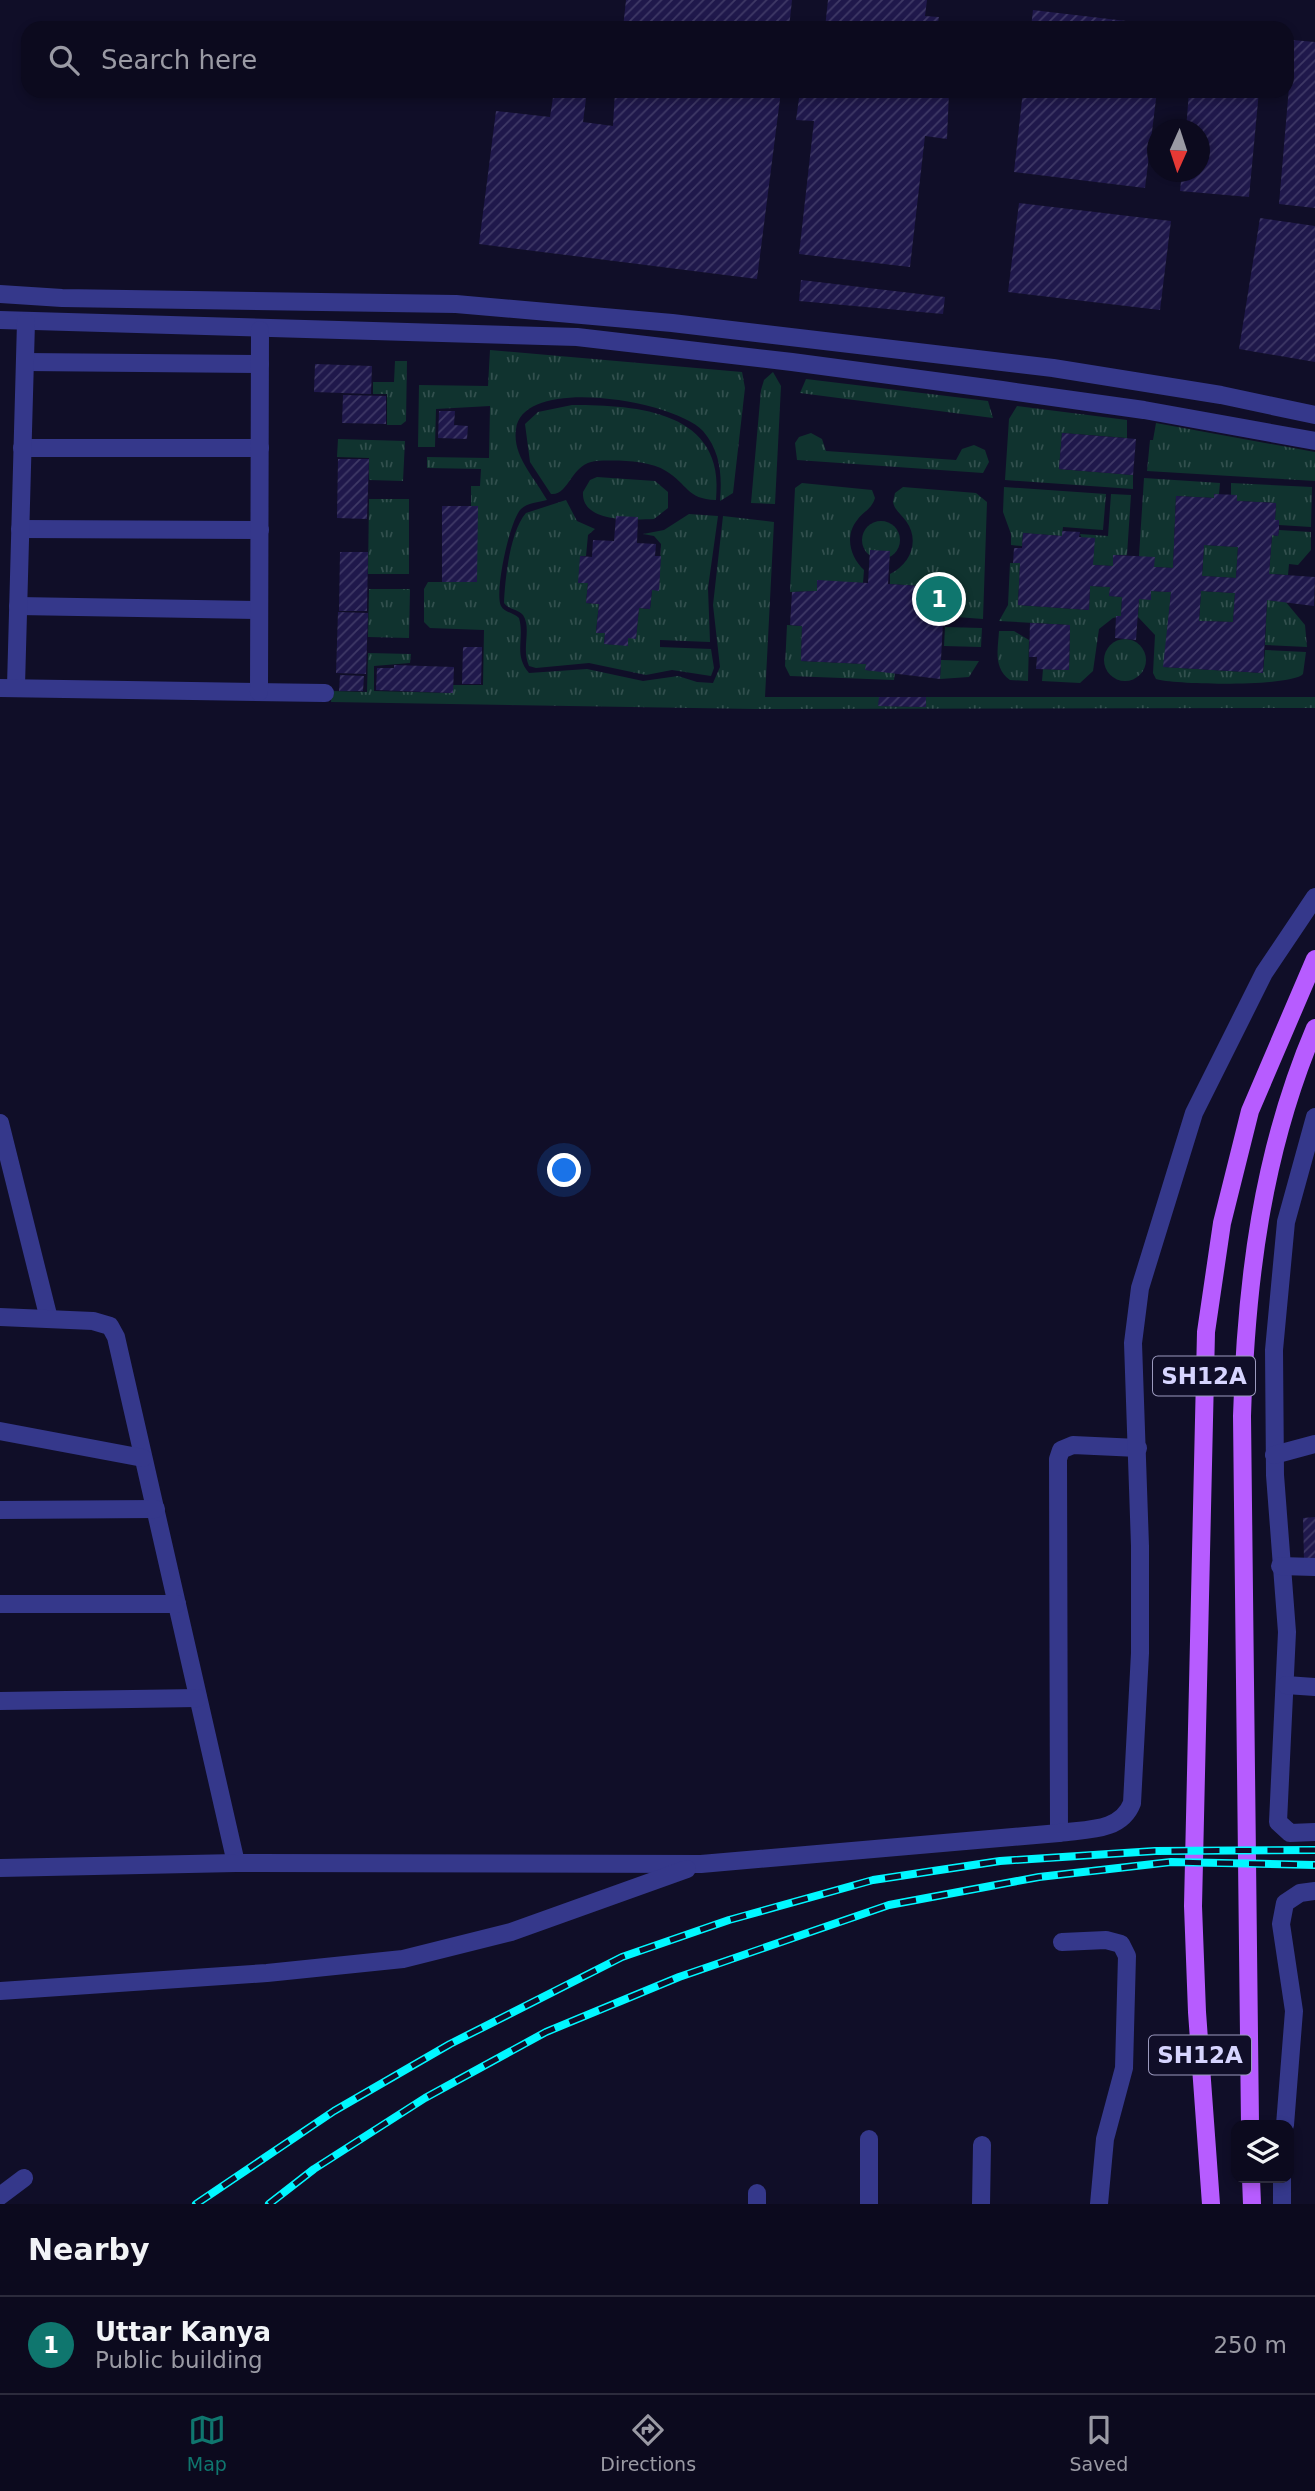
<!DOCTYPE html>
<style>
body{margin:0;font-family:"DejaVu Sans",sans-serif;background:#151327;color:#f1f3f6}
.controls{position:absolute;right:21px;bottom:21px;display:grid;overflow:hidden;border-radius:14px;box-shadow:0 4px 10px #0003}
.controls button{width:63px;height:63px;display:grid;place-items:center;padding:0;border:0;border-bottom:2px solid #2c2b3c;background:#0c0a1e;color:#f1f3f6;font:35px sans-serif}
.compass{position:absolute;left:1147px;top:119px;width:63px;height:63px;border-radius:50%;background:#0c0a1e;box-shadow:0 4px 10px #0003;rotate:183deg}
.you{position:absolute;left:565px;top:1171px;width:24px;height:24px;margin:-18px;border:5px solid #fff;border-radius:50%;background:#1a73e8;box-shadow:0 0 0 10px #1a73e833}
.badge{display:grid;place-items:center;width:46px;height:46px;border-radius:50%;background:#0f766e;color:#fff;font-size:23px;font-weight:700}
.pin{position:absolute;translate:-50% -50%;border:4px solid #fff;box-shadow:0 2px 7px #0006}
.list{margin:0;padding:0;list-style:none}
h2{display:flex;justify-content:space-between;align-items:center;height:91px;margin:0;padding:0 28px;font-size:30px}
h2 small{font-size:23px;font-weight:400;color:#9a9aa4}
.list li{display:grid;grid-template-columns:46px 1fr auto;gap:21px;align-items:center;box-sizing:border-box;height:98px;padding:0 28px;border-top:2px solid #2c2b3c}
.list b{display:block;font-size:26px;white-space:nowrap}
.list p{margin:0;font-size:23px;white-space:nowrap;color:#9a9aa4}
.list em{font-size:23px;font-style:normal;color:#9a9aa4}
.icon{flex:none;width:38px;height:38px;fill:none;stroke:currentColor;stroke-width:2;stroke-linecap:round;stroke-linejoin:round}
.map{position:relative;flex:none;width:1315px;height:2204px;overflow:hidden}
.search{position:absolute;background:#0c0a1e;box-shadow:0 4px 10px #0003;left:21px;right:21px;top:21px;height:77px;display:flex;align-items:center;gap:18px;box-sizing:border-box;padding:0 24px;border-radius:21px;color:#9a9aa4;font-size:26px}
.sheet{height:189px;background:#0c0a1e}
nav{display:flex;justify-content:space-around;align-items:center;box-sizing:border-box;height:98px;border-top:2px solid #2c2b3c;background:#0c0a1e;font-size:19px;color:#9a9aa4}
nav a{display:grid;justify-items:center;gap:4px}
nav .on{color:#0f766e}
.map>svg:first-child{display:block}
.grass{fill:url(#grass-tufts)}
.building{fill:url(#building-hatch);fill-rule:evenodd}
.lines{fill:none;stroke-linecap:round;stroke-linejoin:round}
.minor{stroke:#35388b;stroke-width:18}
.major{stroke:#b75cff;stroke-width:18}
.rail-casing{stroke:#01f7ff;stroke-width:8}
.rail{stroke:#100e28;stroke-width:5;stroke-dasharray:16;stroke-linecap:butt}
.labels{text-anchor:middle;dominant-baseline:central;stroke-width:5;stroke-linejoin:round;paint-order:stroke}
.shield{fill:#100e28;stroke:#9b99be;stroke-width:2}
.shield-label{font-size:23px;font-weight:bold;fill:#d7d5ff}
</style>
<div class="map">
<svg width="1315" height="2204" viewBox="0 0 1315 2204">
<defs>
<pattern id="grass-tufts" width="24" height="20" patternUnits="userSpaceOnUse" patternTransform="scale(1.75)"><rect width="24" height="20" fill="#10332f"/><path d="M3 7l-1-3M5 7V3M7 7l1-3M15 17l-1-3M17 17v-4M19 17l1-3" fill="none" stroke="#32504e"/></pattern>
<pattern id="building-hatch" width="6" height="6" patternUnits="userSpaceOnUse" patternTransform="scale(1.75)"><rect width="6" height="6" fill="#1f184b"/><path d="M-1 1l2-2M0 6l6-6M5 7l2-2" fill="none" stroke="#3f3966"/></pattern>
</defs>
<rect width="100%" height="100%" fill="#100e28"/>
<g class="grass">
<path d="M490,350L742,372L745,388L733,493L720,501C722,476 721,452 703,431C676,401 523,374 516,429C512,456 535,478 547,500C539,502 527,503 521,509C510,519 494,593 501,606C504,612 514,613 519,618C525,639 513,654 529,673L587,669L643,681L678,676L697,682L713,683L720,667L713,605L723,516L774,522L765,697H879V706L926,707V697H1315V708L755,709L331,702L332,691L367,692L368,653L411,654L410,663L374,666V691L452,693L453,685H483L484,630L430,628L424,622V589L428,582H477V506H471V486H480L481,469L427,468V457L489,458L490,406L436,409L435,447H418L419,385L488,386Z"/>
<path d="M395,361H407L406,421L401,425H387V394H373V382H394Z"/>
<path d="M773,372L781,386L775,504L751,503L761,390L764,380Z"/>
<path d="M806,379L988,401L993,418L800,393Z"/>
<path d="M572,405C638,405 726,411 716,500C686,499 688,484 666,471C649,460 616,460 596,461C571,463 569,496 551,494L530,462L525,424L538,412Z"/>
<path d="M1017,406L1127,420V438L1062,433L1059,469L1133,475V489L1005,480L1009,419Z"/>
<path d="M1156,423L1315,452V481L1147,471L1150,440H1153Z"/>
<path d="M811,433L822,439L826,451L956,460L962,449L974,445L985,450L989,462L983,473L797,460L795,443L799,437Z"/>
<path d="M338,439L405,441L403,481L369,480V458L337,457Z"/>
<path d="M597,477L655,481L668,492V508L654,519C633,520 581,523 583,492L590,480Z"/>
<path d="M1144,478L1220,483L1219,494H1214V498L1176,496L1173,568L1154,567L1139,556Z"/>
<path d="M802,483L872,490L875,498C871,510 865,510 858,519C844,535 850,557 864,570L863,583L817,581V591L790,592L795,488Z"/>
<path d="M1231,483L1312,487L1311,527L1279,525V520H1275L1276,503L1237,501V495H1231Z"/>
<path d="M903,487L976,493L987,502L983,619L944,616V603L934,602L935,587L890,584V574C911,564 920,540 906,521C901,514 895,511 893,502L895,493Z"/>
<path d="M1004,487L1106,494L1103,530L1063,527L1062,536L1023,533L1022,546L1011,545V534L1003,512Z"/>
<path d="M1111,494L1131,495L1127,555H1114L1113,566L1093,565L1080,534L1108,536Z"/>
<path d="M369,499H409V574H368Z"/>
<path d="M566,500L577,521L595,529L588,535L586,556H581L579,583H588L586,603L599,604L596,632L605,633L604,644L627,645L628,638H636L639,608L650,609L652,590H659L661,544L654,536L643,534L664,530L689,514L718,516L708,588L710,642L660,640V647L711,649L714,668L711,676L672,670L646,675L589,663L536,668L529,666C521,648 532,629 523,615C518,609 509,610 504,603C505,579 510,531 526,513Z"/>
<circle cx="881" cy="540" r="19"/>
<path d="M1279,530L1311,532V550L1298,565L1289,564L1288,575L1269,574L1272,535L1278,536Z"/>
<path d="M1204,545L1238,547L1236,578L1202,576Z"/>
<path d="M1010,563H1020L1018,605L1089,610L1090,586L1110,587L1109,596L1122,597L1121,616L1113,618L1099,629L1093,671L1080,683L1042,681L1043,669L1069,670L1070,625L999,621L1008,605Z"/>
<path d="M369,589H410L409,638L368,637Z"/>
<path d="M1151,591L1171,592L1164,667L1263,673L1265,650L1306,652L1303,674C1291,687 1175,685 1156,679L1153,673L1155,635L1138,617L1139,599H1151Z"/>
<path d="M1201,591L1235,593L1233,622L1199,621Z"/>
<path d="M1267,600L1285,601L1305,625L1307,647L1265,645Z"/>
<path d="M787,625L802,626L801,661L866,664V670L895,672L894,680L790,676L785,666Z"/>
<path d="M945,627L982,628L981,647L944,646Z"/>
<path d="M999,631H1014L1029,640L1028,681L1010,680C993,668 998,649 999,631Z"/>
<circle cx="1125" cy="660" r="21"/>
<path d="M941,660L979,661L969,677L940,679Z"/>
</g>
<g class="building">
<path d="M626,0H792L789,28H623Z"/>
<path d="M828,0H927L925,16L939,17L937,28H825Z"/>
<path d="M1033,10L1168,26V28H1031Z"/>
<path d="M1293,40L1315,42V208L1279,204Z"/>
<path d="M554,91H587L583,122L613,126L615,91H781L757,279L479,244L496,111L550,117Z"/>
<path d="M800,91H949L947,139L925,136L910,267L799,254L814,121L796,120Z"/>
<path d="M1023,91H1157L1145,188L1014,172Z"/>
<path d="M1189,91H1259L1249,197L1180,191L1182,172H1200V130H1186Z"/>
<path d="M1019,203L1171,221L1160,310L1008,292Z"/>
<path d="M1260,218L1315,226V362L1239,349Z"/>
<path d="M801,280L945,297L943,314L799,301Z"/>
<path d="M315,364L372,366L371,394L314,392Z"/>
<path d="M343,395L386,396V424L342,423Z"/>
<path d="M439,411H455L454,425L468,426L467,439L438,438Z"/>
<path d="M1062,433L1136,439L1133,475L1059,469Z"/>
<path d="M338,459H369L367,519L337,518Z"/>
<path d="M1214,494L1237,495V501L1276,503L1275,520H1279V530L1278,536L1272,535L1269,574L1315,577L1314,606L1267,600L1263,673L1163,667L1171,592L1151,591V600L1139,599L1136,640L1115,638L1116,616H1121L1122,597L1109,596L1110,587L1090,586L1089,610L1018,605L1020,563H1013L1014,548H1022L1023,533L1062,536V531L1080,532L1079,537L1095,538L1093,565L1113,566V555L1155,557L1154,567L1173,568L1176,496L1214,498ZM1204,545L1238,547L1236,578L1202,576ZM1201,591L1235,593L1233,622L1199,621Z"/>
<path d="M442,506H478L477,582H442Z"/>
<path d="M616,516L638,517L637,543L656,544L655,556H661L659,591L652,590L650,609L639,608L636,639L628,638V646L604,644L605,633H596L599,604L586,603L588,583H578L580,556L592,557L593,540L614,541Z"/>
<path d="M870,550L890,551L888,584L935,587L934,602H944L940,679L865,670L866,664L801,661L802,626L790,625L792,592L817,591V580L868,583Z"/>
<path d="M340,552H368L367,611H339Z"/>
<path d="M338,612L368,613L366,674L336,673Z"/>
<path d="M1030,623L1070,625L1069,670L1036,669L1037,657H1029Z"/>
<path d="M463,647H482L481,684H462Z"/>
<path d="M394,665L454,667L453,693L376,690L377,668H394Z"/>
<path d="M340,675L364,676L363,691H339Z"/>
<path d="M879,697H926V707L878,706Z"/>
<path d="M1315,1517V1559L1304,1560L1303,1518Z"/>
</g>
<g class="lines">
<g class="minor">
<path d="M0,294L62,298L456,304L672,323L1053,368L1221,395L1315,415"/>
<path d="M0,320L577,337L792,362L1002,390L1144,410L1315,441"/>
<path d="M25,362L260,364"/>
<path d="M22,448H260"/>
<path d="M20,529L260,530"/>
<path d="M18,606L259,610"/>
<path d="M16,686L26,322"/>
<path d="M0,688L325,693"/>
<path d="M259,692L260,330"/>
<path d="M1315,1117L1286,1222L1274,1350L1275,1475L1287,1632L1278,1822L1290,1833L1315,1832"/>
<path d="M0,1123L49,1319"/>
<path d="M0,1317L93,1321L110,1326L116,1337L236,1863"/>
<path d="M0,1431L143,1458"/>
<path d="M1274,1455L1315,1444"/>
<path d="M0,1510L156,1509"/>
<path d="M1280,1566L1315,1567"/>
<path d="M0,1604H177"/>
<path d="M1286,1685L1315,1687"/>
<path d="M0,1701L198,1698"/>
<path d="M1059,1833L1058,1459L1061,1450L1073,1445L1138,1448"/>
<path d="M0,1868L236,1863L701,1864L1059,1833C1086,1829 1121,1832 1132,1803L1140,1653V1546L1133,1343L1140,1288L1194,1113L1264,973L1315,897"/>
<path d="M1062,1942L1106,1940L1121,1944L1127,1956L1124,2068L1105,2139L1099,2204"/>
<path d="M0,1991L267,1973L403,1959L511,1932L687,1869"/>
<path d="M1285,2125L1294,2011L1281,1924L1285,1903L1300,1893L1315,1891"/>
<path d="M1282,2178V2204"/>
<path d="M0,2196L24,2178"/>
<path d="M757,2204V2193"/>
<path d="M869,2204V2139"/>
<path d="M981,2204L982,2145"/>
</g>
<g class="major">
<path d="M1250,2125L1242,1416C1246,1282 1262,1152 1315,1028"/>
<path d="M1251,2178L1252,2204"/>
<path d="M1211,2204L1197,2012L1193,1906L1206,1332L1222,1223L1250,1111L1315,959"/>
</g>
<g class="rail-casing">
<g id="rail">
<path d="M196,2204L334,2111L450,2044L622,1957L729,1920L873,1880L1000,1861L1155,1851L1315,1850"/>
<path d="M269,2204L314,2169L425,2098L546,2032L679,1977L889,1905L1039,1877L1171,1862L1315,1865"/>
</g>
</g>
<use href="#rail" class="rail"/>
</g>
<g class="labels">
<g class="shield">
<rect x="1153" y="1356.5" width="102" height="39" rx="5"/>
<rect x="1149" y="2035.5" width="102" height="39" rx="5"/>
</g>
<g class="shield-label">
<text x="1204" y="1376">SH12A</text>
<text x="1200" y="2055">SH12A</text>
</g>
</g>
</svg>
<div class="controls">
<button><svg class="icon" aria-label="layers" viewBox="0 0 24 24"><path d="M12 4l9 5-9 5-9-5zM3 14l9 5 9-5"/></svg></button>
</div>
<svg class="compass" viewBox="-18 -18 36 36"><path d="M0-13l5 13h-10z" fill="#e53935"/><path d="M0 13l5-13h-10z" fill="#9a9aa4"/></svg>
<div class="you"></div>
<div class="pin badge" style="left:939px;top:599px">1</div>
<div class="search"><svg class="icon" aria-label="search" viewBox="0 0 24 24"><circle cx="10" cy="10" r="6"/><path d="M15 15l6 6"/></svg>Search here</div>
</div>
<section class="sheet">
<h2>Nearby<small></small></h2>
<ul class="list">
<li><span class="badge">1</span><div><b>Uttar Kanya</b><p>Public building</p></div><em>250 m</em></li>
</ul>
</section>
<nav>
<a class="on"><svg class="icon" aria-label="map" viewBox="0 0 24 24"><path d="M3 6l6-2 6 2 6-2v14l-6 2-6-2-6 2zM9 4v14M15 6v14"/></svg>Map</a>
<a><svg class="icon" aria-label="directions" viewBox="0 0 24 24"><path d="M12 3l9 9-9 9-9-9zM9 14v-3h6M13 9l2 2-2 2"/></svg>Directions</a>
<a><svg class="icon" aria-label="saved" viewBox="0 0 24 24"><path d="M7 4h10v16l-5-4-5 4z"/></svg>Saved</a>
</nav>
